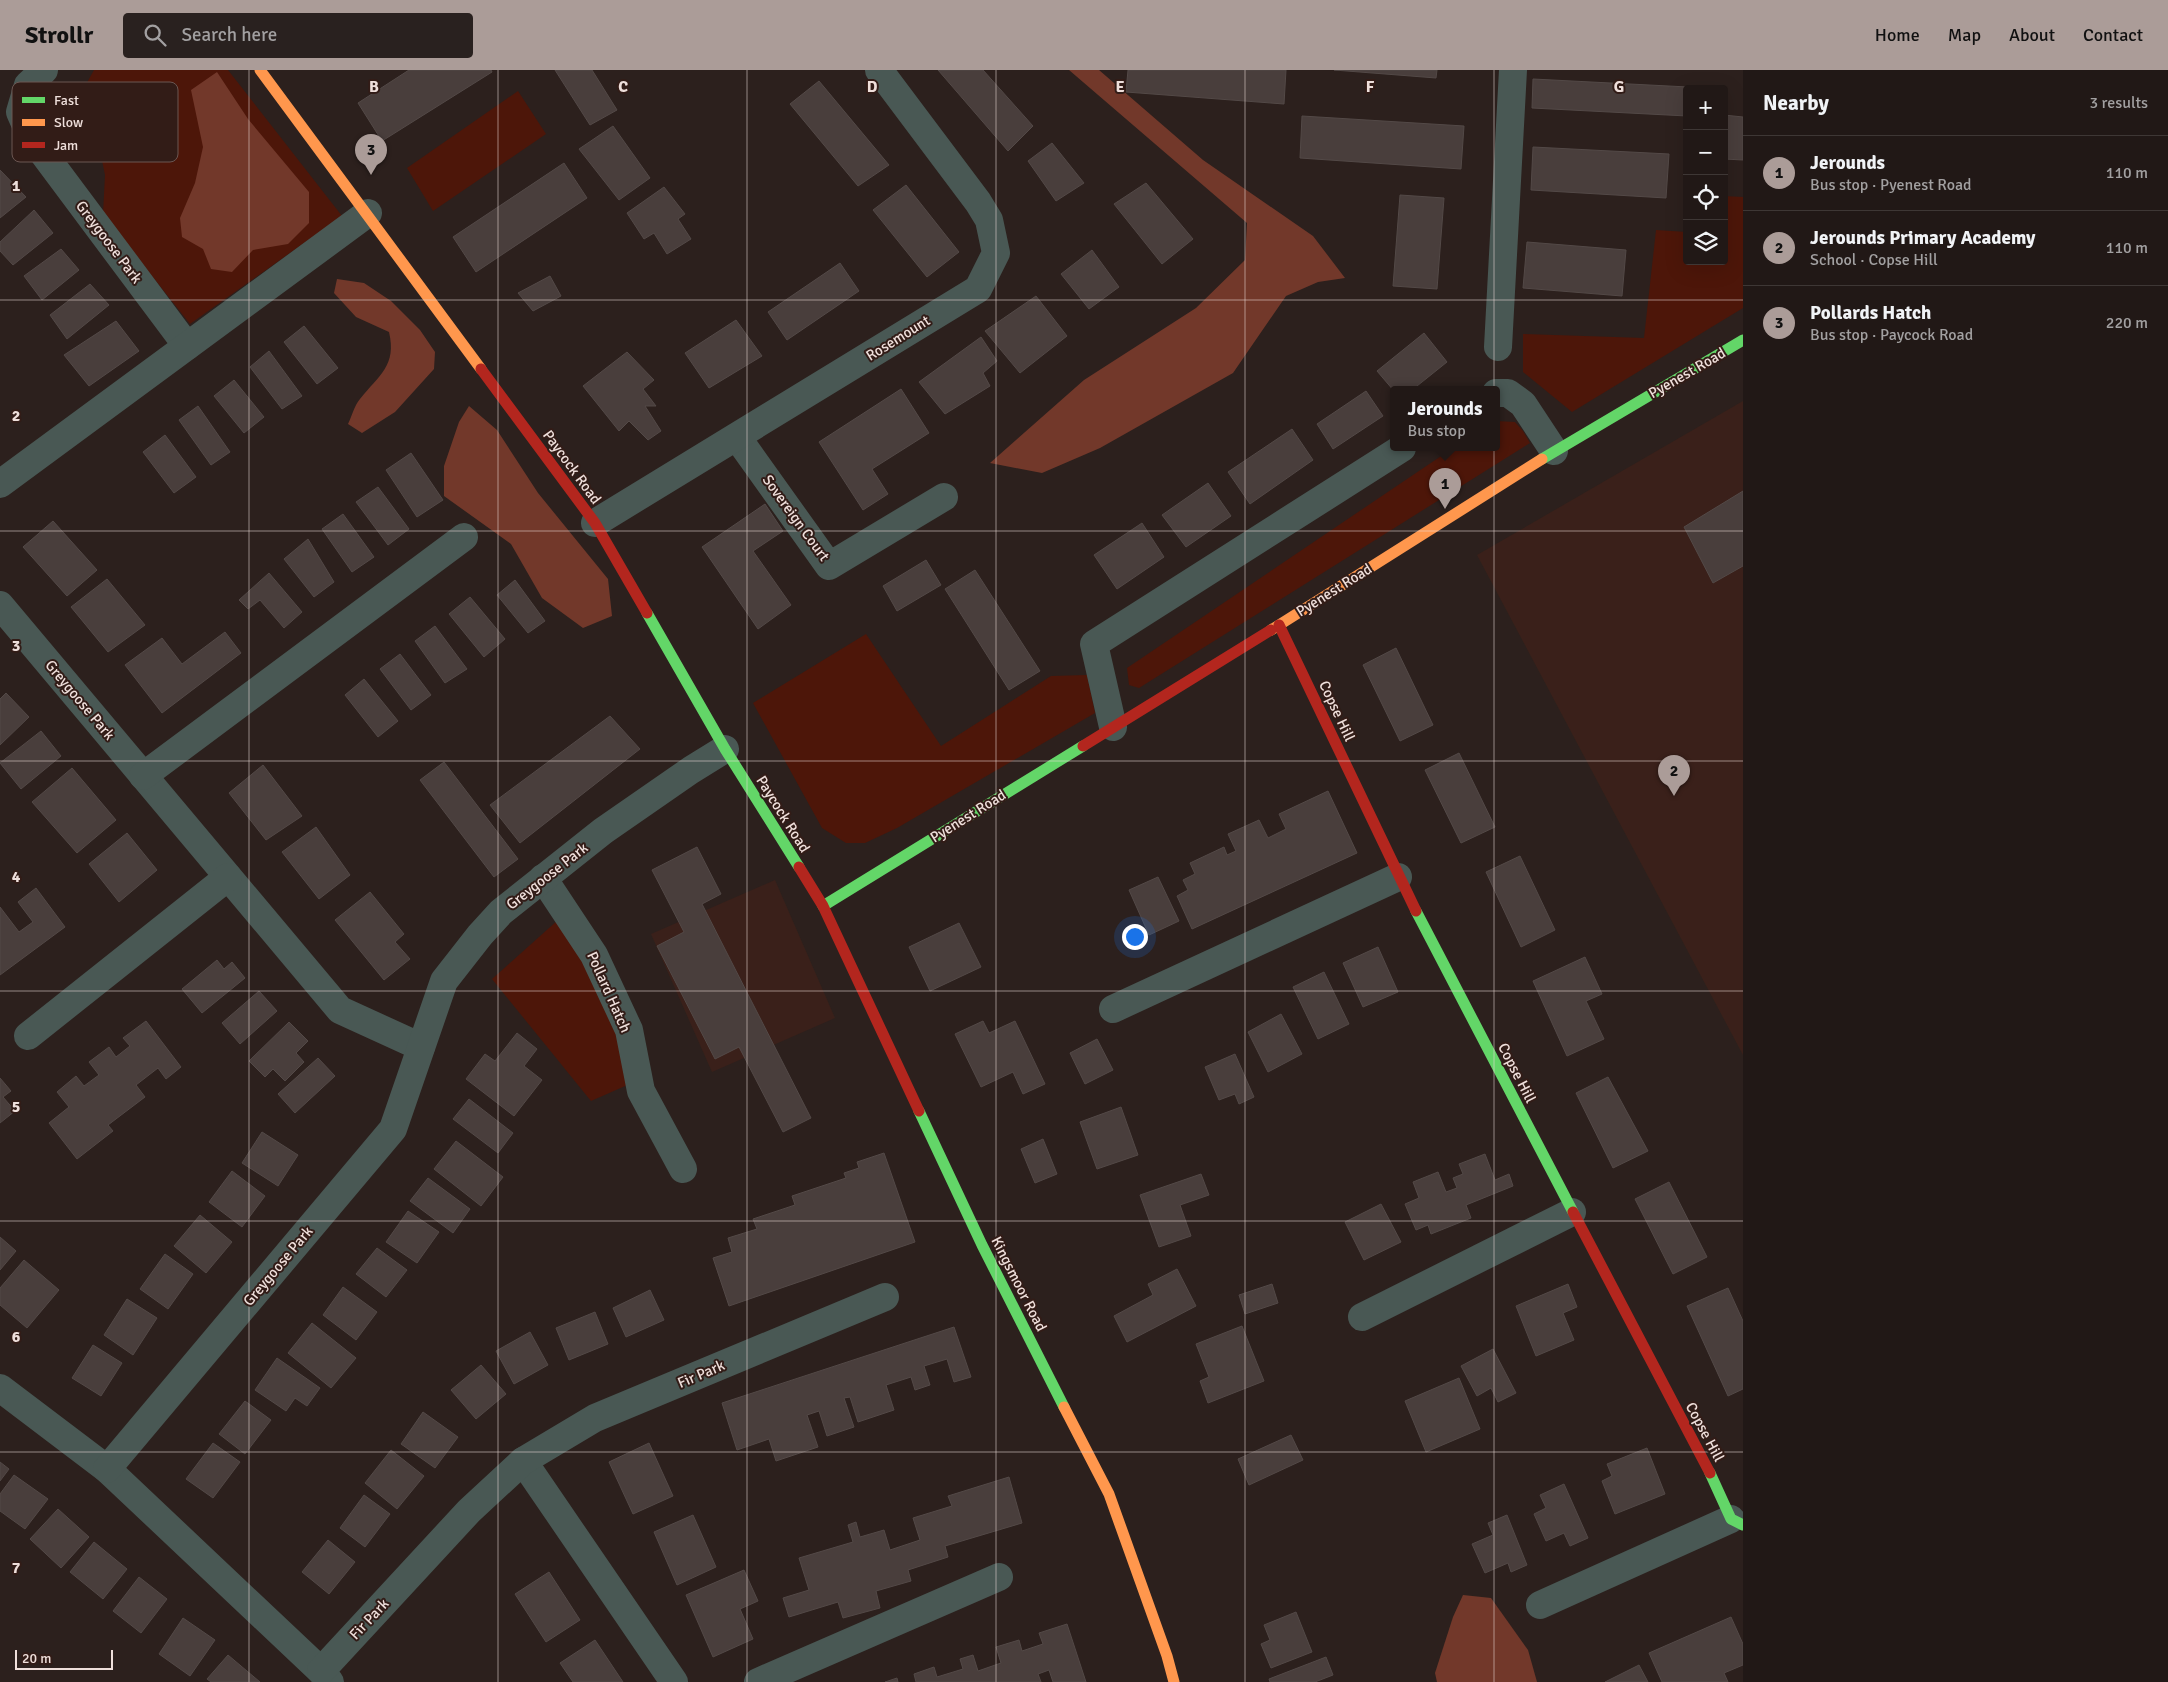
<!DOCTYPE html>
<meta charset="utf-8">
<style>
body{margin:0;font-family:Signika,sans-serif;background:#29211f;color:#f1f3f6}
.controls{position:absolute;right:15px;top:15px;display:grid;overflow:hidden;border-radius:5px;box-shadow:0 5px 20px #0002}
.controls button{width:45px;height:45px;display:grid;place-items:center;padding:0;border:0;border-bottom:1px solid #3e3735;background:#211816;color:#f1f3f6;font:25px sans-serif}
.scale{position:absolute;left:15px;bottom:12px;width:98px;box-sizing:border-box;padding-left:5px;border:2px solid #efdfdb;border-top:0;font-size:14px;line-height:18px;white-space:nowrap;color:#efdfdb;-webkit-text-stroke:4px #321c17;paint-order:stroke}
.you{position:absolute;left:1134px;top:866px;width:18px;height:18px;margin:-12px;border:4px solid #fff;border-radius:50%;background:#1a73e8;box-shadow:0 0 0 8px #1a73e833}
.badge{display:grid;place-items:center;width:32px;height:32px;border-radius:50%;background:#ab9c98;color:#111;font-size:16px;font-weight:700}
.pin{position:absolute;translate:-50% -41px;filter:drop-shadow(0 1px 2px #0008)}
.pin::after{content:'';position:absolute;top:26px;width:18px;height:15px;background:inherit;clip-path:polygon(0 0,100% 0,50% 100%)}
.popup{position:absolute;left:1390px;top:316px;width:110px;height:65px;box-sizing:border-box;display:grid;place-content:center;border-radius:5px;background:#211816;filter:drop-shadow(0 1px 4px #0005);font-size:16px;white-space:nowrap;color:#a2a0a1}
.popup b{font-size:19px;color:#f1f3f6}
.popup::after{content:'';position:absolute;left:50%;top:100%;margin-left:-10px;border:10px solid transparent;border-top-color:#211816}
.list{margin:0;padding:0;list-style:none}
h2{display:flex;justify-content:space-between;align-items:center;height:65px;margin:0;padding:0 20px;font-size:21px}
h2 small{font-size:16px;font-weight:400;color:#a2a0a1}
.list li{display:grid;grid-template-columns:32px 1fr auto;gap:15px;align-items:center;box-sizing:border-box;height:75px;padding:0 20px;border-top:1px solid #3e3735}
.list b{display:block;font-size:19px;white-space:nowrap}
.list p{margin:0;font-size:16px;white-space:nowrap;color:#a2a0a1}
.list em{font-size:16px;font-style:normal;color:#a2a0a1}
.icon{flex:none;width:28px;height:28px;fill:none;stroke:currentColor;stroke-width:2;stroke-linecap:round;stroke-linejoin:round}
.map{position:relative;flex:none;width:1743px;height:1612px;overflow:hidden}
header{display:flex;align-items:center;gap:30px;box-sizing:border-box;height:70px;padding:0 25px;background:#ab9c98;color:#111}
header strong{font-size:24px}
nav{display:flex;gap:28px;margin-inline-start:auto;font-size:18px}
.search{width:350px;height:45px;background:#29211f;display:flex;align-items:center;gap:12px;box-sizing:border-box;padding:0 18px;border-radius:5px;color:#a2a0a1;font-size:19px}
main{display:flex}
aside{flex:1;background:#211816}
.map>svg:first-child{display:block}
.built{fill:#3a201a}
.green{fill:#4d1609}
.forest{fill:#72382a}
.building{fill:#493e3c;stroke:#534947}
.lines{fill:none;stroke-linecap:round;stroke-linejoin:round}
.street{stroke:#495854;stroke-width:28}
.fast{stroke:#63d668;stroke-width:11}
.slow{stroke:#ff974d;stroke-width:11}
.jam{stroke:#b3261e;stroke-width:11}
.grid{fill:none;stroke:#efdfdb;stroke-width:1;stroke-opacity:0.55}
.labels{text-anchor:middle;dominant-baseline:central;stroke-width:4;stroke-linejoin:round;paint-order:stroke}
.street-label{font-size:15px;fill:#efdfdb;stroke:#321c17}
.key{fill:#321c17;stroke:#6b5652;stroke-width:1}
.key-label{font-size:14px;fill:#efdfdb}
.grid-label{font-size:16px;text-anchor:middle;font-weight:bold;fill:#efdfdb;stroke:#321c17;stroke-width:4;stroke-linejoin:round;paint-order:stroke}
</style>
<header>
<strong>Strollr</strong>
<div class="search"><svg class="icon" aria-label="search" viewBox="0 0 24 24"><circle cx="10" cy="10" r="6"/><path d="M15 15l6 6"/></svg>Search here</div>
<nav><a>Home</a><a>Map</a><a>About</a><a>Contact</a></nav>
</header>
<main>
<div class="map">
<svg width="1743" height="1612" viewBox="0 0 1743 1612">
<rect width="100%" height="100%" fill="#2c201d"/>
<g class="built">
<path d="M1743,331V985L1477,485Z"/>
<path d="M775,810L835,948L712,1002L651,864Z"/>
</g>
<g class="green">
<path d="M94,0H228L342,146L190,254L103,144L105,105L98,71L70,43Z"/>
<path d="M518,21L546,64L433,141L407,98Z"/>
<path d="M1724,126L1743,127V238L1572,342L1523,302V264L1644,268L1656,160L1687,162V191H1724Z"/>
<path d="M1496,351L1515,352L1523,361L1530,373L1139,618L1129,615L1127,598L1453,378H1496Z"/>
<path d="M866,564L941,676L1051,606L1087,605L1095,643L897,758L865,773H846L822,758L753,633Z"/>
<path d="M558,850L629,960L632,1013L591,1031L492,909Z"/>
</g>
<g class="forest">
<path d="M1069,0H1099L1203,90L1313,166L1345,208L1318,212L1286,226L1233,303L1100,378L1042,403L990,393L1084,310L1196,238L1245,190L1247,153Z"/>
<path d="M217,2L248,49L309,122V153L288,174L253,180L232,202L211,199L203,179L182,167L180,148L195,113L203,77L191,20Z"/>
<path d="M337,209L364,213L391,231L420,260L435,282L434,299L395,342L362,363L348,354C352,346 354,336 360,329C379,305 397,296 389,262L356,247L334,223Z"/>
<path d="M469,336L497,360L538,423L608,509L612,546L583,558L542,528L511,474L444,426V396L459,352Z"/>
<path d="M1463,1525L1491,1528L1528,1580L1537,1612H1437L1435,1603L1453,1547Z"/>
</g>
<g class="building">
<path d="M409,0H491L492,2L382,71L358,33Z"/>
<path d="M555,0H592L617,40L590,55Z"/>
<path d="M938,0H983L1033,56L1008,81Z"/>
<path d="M1128,0H1286L1284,34L1126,22Z"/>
<path d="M1334,0H1437L1436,8Z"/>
<path d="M1533,9L1688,17L1687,46L1532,38Z"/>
<path d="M819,11L889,95L858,116L790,34Z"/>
<path d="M1724,45L1743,47V90L1724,89Z"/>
<path d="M1302,46L1464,56L1461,99L1300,88Z"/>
<path d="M613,56L650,108L619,130L579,79Z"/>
<path d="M1052,73L1084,113L1056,131L1028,91Z"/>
<path d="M1533,77L1669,84L1666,128L1531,120Z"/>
<path d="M564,93L587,128L476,202L453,167Z"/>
<path d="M0,100L26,127L0,148Z"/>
<path d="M1146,113L1193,169L1162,194L1114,134Z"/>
<path d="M906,115L959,182L927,207L873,140Z"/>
<path d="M664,117L685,144L678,149L691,169L667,184L654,163L644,169L627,143Z"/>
<path d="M1400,125L1444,128L1437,219L1393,216Z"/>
<path d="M34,140L53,163L13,195L0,181V172Z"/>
<path d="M1527,172L1626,180L1622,226L1523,218Z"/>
<path d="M61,179L79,200L42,230L24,206Z"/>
<path d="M1092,180L1119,217L1089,239L1061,204Z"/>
<path d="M840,193L859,221L787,270L768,242Z"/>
<path d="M550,206L561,226L533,241L518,223Z"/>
<path d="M90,214L109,235L67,269L50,245Z"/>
<path d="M1036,226L1067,266L1020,303L985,261Z"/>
<path d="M736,250L762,286L709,318L685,283Z"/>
<path d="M116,251L139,281L89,316L64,285Z"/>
<path d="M304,256L338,298L317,314L284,272Z"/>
<path d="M1424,263L1447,292L1412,320L1394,321L1377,301Z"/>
<path d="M981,267L997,291L983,303L990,316L945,344L919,312Z"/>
<path d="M269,281L302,326L282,339L250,297Z"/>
<path d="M627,282L654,310L643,319L656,336H645L661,361L648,370L629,351L619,361L583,316Z"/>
<path d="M234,310L264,347L244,363L214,326Z"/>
<path d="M901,319L929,363L872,399L888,424L863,440L819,372Z"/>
<path d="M1366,321L1383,346L1333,379L1317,354Z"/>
<path d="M198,336L230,382L211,395L179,350Z"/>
<path d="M1292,359L1313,390L1250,434L1228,402Z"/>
<path d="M165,365L196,407L174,423L143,382Z"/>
<path d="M411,383L443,430L417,447L386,400Z"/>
<path d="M1208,413L1231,446L1186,477L1162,445Z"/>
<path d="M378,417L409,459L388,475L356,432Z"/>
<path d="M1743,421V496L1713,513L1684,457Z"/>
<path d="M765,434L783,461L753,481L791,535L758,559L702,477Z"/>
<path d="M343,444L374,487L352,502L322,459Z"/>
<path d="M53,451L97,500L67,526L23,477Z"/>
<path d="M1142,453L1164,487L1117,519L1094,485Z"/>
<path d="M308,469L334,512L314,527L284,489Z"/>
<path d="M926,490L941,515L897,541L883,516Z"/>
<path d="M975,500L1040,601L1009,620L945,519Z"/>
<path d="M269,503L302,542L284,558L260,530L248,539L239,530Z"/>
<path d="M107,509L145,555L108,582L71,537Z"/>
<path d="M515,510L545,551L528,563L497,525Z"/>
<path d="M470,527L505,569L484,587L449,544Z"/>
<path d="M435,556L467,599L445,613L415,571Z"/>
<path d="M225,562L241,583L162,643L125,595L162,568L182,594Z"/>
<path d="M1396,578L1433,655L1400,671L1363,595Z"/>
<path d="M400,584L431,625L411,640L380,599Z"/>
<path d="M364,609L398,651L378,667L345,625Z"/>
<path d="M6,623L29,647L0,675V629Z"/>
<path d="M610,646L640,679L520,773L490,735Z"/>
<path d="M41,661L61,686L21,719L0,693Z"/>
<path d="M1459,683L1495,757L1461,773L1425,700Z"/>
<path d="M444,692L518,789L494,807L420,710Z"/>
<path d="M263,695L302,746L266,770L229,723Z"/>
<path d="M72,698L116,750L77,783L32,732Z"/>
<path d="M1328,721L1357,783L1192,859L1177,826L1188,820L1183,810L1195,804L1190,793L1224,777L1227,785L1236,781L1228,764L1259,750L1268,768L1286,759L1279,744Z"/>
<path d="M316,757L350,805L319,829L282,782Z"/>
<path d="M127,763L157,800L119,832L89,794Z"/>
<path d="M697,777L721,824L702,834L811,1048L783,1062L739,977L715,989L657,876L684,862L652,800Z"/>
<path d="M1520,786L1555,860L1521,877L1486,802Z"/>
<path d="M1158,807L1179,851L1149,865L1129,820Z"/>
<path d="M36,818L65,857L0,905V837L19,862L33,852L18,832Z"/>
<path d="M370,822L404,864L395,872L410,889L384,910L335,850Z"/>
<path d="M959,853L981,897L930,921L909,877Z"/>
<path d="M1378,877L1398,922L1363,937L1343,893Z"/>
<path d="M1585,887L1602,924L1586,931L1604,969L1567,986L1533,911Z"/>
<path d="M217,890L224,899L232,892L245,908L202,943L182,919Z"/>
<path d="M1324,902L1349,954L1318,969L1293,917Z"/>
<path d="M259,921L277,941L240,974L222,953Z"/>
<path d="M1281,944L1302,984L1268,1002L1248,962Z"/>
<path d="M146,951L181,997L166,1009L158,998L136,1015L145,1027L108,1055L113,1061L77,1089L49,1053L69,1037L57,1022L76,1006L84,1016L99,1005L89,992L109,977L116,987L130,976L123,968Z"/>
<path d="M983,951L989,963L1015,951L1045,1014L1023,1024L1013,1002L981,1017L955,964Z"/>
<path d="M289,952L308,971L296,983L304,992L285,1011L273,999L265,1007L249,991Z"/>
<path d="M517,963L537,979L524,996L542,1010L514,1046L466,1009L485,984L495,991Z"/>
<path d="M1097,969L1113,1000L1085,1014L1070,983Z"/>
<path d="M1235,984L1254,1027L1239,1034L1235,1024L1219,1030L1205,997Z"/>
<path d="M318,988L335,1006L295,1043L278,1024Z"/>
<path d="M1608,1007L1648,1081L1613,1098L1576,1023Z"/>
<path d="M0,1008L11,1021L3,1027L15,1041L0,1053Z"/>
<path d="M469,1029L513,1063L498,1083L453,1049Z"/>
<path d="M1121,1037L1138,1085L1097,1099L1080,1052Z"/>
<path d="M262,1062L298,1085L278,1116L242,1093Z"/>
<path d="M1043,1069L1057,1104L1035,1113L1021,1079Z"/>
<path d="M456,1071L503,1107L481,1136L434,1099Z"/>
<path d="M884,1083L915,1172L729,1236L713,1188L732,1182L728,1168L757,1159L753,1149L795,1135L792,1126L846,1108L844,1103L859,1098L857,1092Z"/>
<path d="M1485,1084L1495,1110L1509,1104L1513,1116L1466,1135L1471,1148L1431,1164L1428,1155L1416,1160L1405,1134L1419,1128L1413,1112L1438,1102L1446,1122L1457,1118L1453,1108L1463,1104L1459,1094Z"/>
<path d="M232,1101L265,1126L242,1157L209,1132Z"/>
<path d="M1201,1104L1209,1125L1180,1135L1191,1166L1159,1177L1140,1125Z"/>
<path d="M428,1108L470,1139L453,1163L410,1131Z"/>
<path d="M1669,1112L1707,1187L1673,1204L1635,1129Z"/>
<path d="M1381,1134L1401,1172L1364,1190L1345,1152Z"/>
<path d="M408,1141L439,1162L417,1193L386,1172Z"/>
<path d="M200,1145L232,1172L206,1203L174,1176Z"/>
<path d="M0,1167L16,1181L0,1200Z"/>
<path d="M377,1178L407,1200L386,1227L356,1204Z"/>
<path d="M165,1184L193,1204L168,1239L140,1219Z"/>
<path d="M24,1190L59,1220L27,1258L0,1235V1218Z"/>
<path d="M1177,1199L1196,1236L1127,1272L1114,1246L1153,1225L1148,1214Z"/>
<path d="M1272,1214L1278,1233L1245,1244L1239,1225Z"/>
<path d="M1568,1214L1577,1237L1563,1243L1574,1270L1536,1286L1516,1236Z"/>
<path d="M343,1217L377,1242L356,1270L323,1245Z"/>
<path d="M1728,1218L1743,1251V1319L1728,1326L1687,1236Z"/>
<path d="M650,1220L664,1250L626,1267L613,1238Z"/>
<path d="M127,1229L157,1248L133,1285L104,1265Z"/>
<path d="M595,1242L608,1274L569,1290L556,1258Z"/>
<path d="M312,1253L356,1288L331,1318L288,1283Z"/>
<path d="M1242,1256L1264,1311L1208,1333L1200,1311L1209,1307L1196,1274Z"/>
<path d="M954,1257L971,1307L954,1312L947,1289L924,1296L930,1315L915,1320L911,1307L886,1315L894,1340L858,1352L850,1327L844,1328L854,1357L827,1366L819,1341L807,1345L818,1377L776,1391L769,1369L737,1380L722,1333Z"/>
<path d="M530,1262L548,1295L514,1314L496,1281Z"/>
<path d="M93,1275L122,1293L101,1326L72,1308Z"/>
<path d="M1493,1279L1516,1323L1498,1332L1491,1318L1477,1326L1461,1296Z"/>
<path d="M277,1288L320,1318L307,1336L295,1328L286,1341L255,1320Z"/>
<path d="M481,1295L506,1324L476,1349L451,1320Z"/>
<path d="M1459,1308L1480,1359L1426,1382L1405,1331Z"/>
<path d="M245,1331L271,1350L245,1384L219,1364Z"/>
<path d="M423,1342L458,1367L435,1398L401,1374Z"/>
<path d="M1291,1365L1303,1390L1249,1415L1238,1389Z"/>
<path d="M213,1373L240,1392L213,1428L186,1409Z"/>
<path d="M649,1373L673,1426L633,1444L609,1392Z"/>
<path d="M1647,1378L1665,1424L1615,1444L1602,1411L1612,1406L1607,1394Z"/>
<path d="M391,1380L424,1406L397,1439L365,1413Z"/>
<path d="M0,1392L9,1399L0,1411Z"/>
<path d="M14,1405L48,1429L25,1459L0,1441V1424Z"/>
<path d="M1009,1407L1022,1453L945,1476L948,1487L908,1500L911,1511L876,1521L880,1538L843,1548L838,1532L789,1547L783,1528L809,1520L799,1488L853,1472L848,1455L856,1452L860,1467L884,1460L890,1480L920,1470L913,1448L952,1436L948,1426Z"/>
<path d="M1564,1414L1588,1468L1570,1476L1564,1463L1546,1471L1534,1444L1546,1438L1540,1425Z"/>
<path d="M364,1425L390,1444L365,1477L340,1458Z"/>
<path d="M58,1439L89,1467L61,1498L30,1469Z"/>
<path d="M693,1445L716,1497L677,1515L654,1462Z"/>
<path d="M1507,1445L1527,1495L1511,1502L1508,1493L1485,1503L1472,1474L1493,1465L1488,1453Z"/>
<path d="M328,1470L355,1492L329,1524L302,1502Z"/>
<path d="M94,1472L127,1499L103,1529L70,1502Z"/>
<path d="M744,1500L758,1531L740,1539L753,1569L713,1587L686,1525Z"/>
<path d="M549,1502L580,1550L546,1572L515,1524Z"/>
<path d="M139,1507L167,1529L141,1563L113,1541Z"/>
<path d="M1296,1542L1312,1582L1271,1598L1261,1574L1270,1570L1264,1555Z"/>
<path d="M1731,1547L1743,1574V1595L1724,1603L1728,1612H1662L1649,1583Z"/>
<path d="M183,1548L215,1570L190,1606L159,1584Z"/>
<path d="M1067,1554L1086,1612H1053L1049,1600L1038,1604L1041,1612H916L914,1604L934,1597L937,1607L963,1599L960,1589L973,1585L978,1601L1001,1593L996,1577L1019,1570L1022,1581L1043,1574L1039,1563Z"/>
<path d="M595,1570L623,1612H573L560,1593Z"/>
<path d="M228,1585L260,1612H211L207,1609Z"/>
<path d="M1326,1587L1333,1605L1315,1612H1270L1269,1609Z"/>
<path d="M1639,1595L1648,1612H1605Z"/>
<path d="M897,1608L898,1612H885Z"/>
</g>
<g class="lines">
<g class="street">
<path d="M44,0L28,15L20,42L31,67L187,276"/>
<path d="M1498,277L1513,0"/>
<path d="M1496,323H1508L1523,334L1554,381"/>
<path d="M737,367L829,496L944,427"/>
<path d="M0,414L368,143"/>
<path d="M595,453L978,219L996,183L989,150L978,132L879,0"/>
<path d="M0,535L340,940L421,977"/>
<path d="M1113,657L1094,574L1402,378"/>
<path d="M143,706L464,467"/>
<path d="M543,808L594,885L629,960L641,1021L683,1099"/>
<path d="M1113,939L1398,807"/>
<path d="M28,966L228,807"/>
<path d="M1362,1247L1572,1142"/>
<path d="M0,1318L107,1399L321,1601L330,1612"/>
<path d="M523,1391L674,1612"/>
<path d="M107,1399L393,1059L444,911L480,865L501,842L603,761L691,700L725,679"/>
<path d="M1540,1535L1731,1449"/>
<path d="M321,1601L469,1441L523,1391L595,1348L885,1227"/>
<path d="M758,1612L999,1507"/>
</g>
<g class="fast">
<path d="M1542,389L1743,270"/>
<path d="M647,543L725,679L799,797"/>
<path d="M823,836L1083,676"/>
<path d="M1416,841L1573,1142"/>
<path d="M919,1041L982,1175L1064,1337"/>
<path d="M1710,1403L1731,1449L1743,1455"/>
</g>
<g class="slow">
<path d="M260,0L481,299"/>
<path d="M1271,560L1542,389"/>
<path d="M1064,1337L1109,1424L1167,1586L1174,1612"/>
</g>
<g class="jam">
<path d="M481,299L595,453L647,543"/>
<path d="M1279,555L1416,841"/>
<path d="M1083,676L1271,560"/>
<path d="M799,797L823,836L919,1041"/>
<path d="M1573,1142L1710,1403"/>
</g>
</g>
<path class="grid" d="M249,0V1612M498,0V1612M747,0V1612M996,0V1612M1245,0V1612M1494,0V1612M0,230H1743M0,461H1743M0,691H1743M0,921H1743M0,1151H1743M0,1382H1743"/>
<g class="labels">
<g class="street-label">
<text transform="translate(109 172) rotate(53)">Greygoose Park</text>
<text transform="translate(898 268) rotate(-32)">Rosemount</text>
<text transform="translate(1687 303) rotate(-30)">Pyenest Road</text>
<text transform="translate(572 397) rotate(54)">Paycock Road</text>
<text transform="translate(796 448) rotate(54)">Sovereign Court</text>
<text transform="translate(1334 520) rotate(-32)">Pyenest Road</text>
<text transform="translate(80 630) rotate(50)">Greygoose Park</text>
<text transform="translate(1337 641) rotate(65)">Copse Hill</text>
<text transform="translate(783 744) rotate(58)">Paycock Road</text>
<text transform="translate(968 746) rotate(-32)">Pyenest Road</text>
<text transform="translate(547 806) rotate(-38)">Greygoose Park</text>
<text transform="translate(609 922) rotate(66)">Pollard Hatch</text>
<text transform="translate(1517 1003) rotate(63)">Copse Hill</text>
<text transform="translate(278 1196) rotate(-50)">Greygoose Park</text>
<text transform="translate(1019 1214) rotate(63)">Kingsmoor Road</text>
<text transform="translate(701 1304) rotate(-23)">Fir Park</text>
<text transform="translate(1705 1362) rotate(62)">Copse Hill</text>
<text transform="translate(369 1549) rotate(-47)">Fir Park</text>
</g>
</g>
<rect x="12" y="12" width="166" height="80" rx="8" class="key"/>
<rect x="22" y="27" width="23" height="6" fill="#63d668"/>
<rect x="22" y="49" width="23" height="7" fill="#ff974d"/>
<rect x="22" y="72" width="23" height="6" fill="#b3261e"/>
<g class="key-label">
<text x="54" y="35">Fast</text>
<text x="54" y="57">Slow</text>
<text x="54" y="80">Jam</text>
</g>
<g class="grid-label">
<text x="374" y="22">B</text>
<text x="623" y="22">C</text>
<text x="872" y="22">D</text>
<text x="1120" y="22">E</text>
<text x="1370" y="22">F</text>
<text x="1619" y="22">G</text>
<text x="16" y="121">1</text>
<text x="16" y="351">2</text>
<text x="16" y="581">3</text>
<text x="16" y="812">4</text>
<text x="16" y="1042">5</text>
<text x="16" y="1272">6</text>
<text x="16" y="1503">7</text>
</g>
</svg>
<div class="controls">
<button>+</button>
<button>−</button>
<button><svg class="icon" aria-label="locate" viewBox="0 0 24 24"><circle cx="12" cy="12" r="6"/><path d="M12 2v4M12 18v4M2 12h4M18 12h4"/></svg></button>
<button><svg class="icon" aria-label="layers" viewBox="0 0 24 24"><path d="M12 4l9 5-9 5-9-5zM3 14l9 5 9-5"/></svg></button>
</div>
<div class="scale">20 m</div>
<div class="you"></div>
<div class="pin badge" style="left:1445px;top:439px">1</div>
<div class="popup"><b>Jerounds</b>Bus stop</div>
<div class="pin badge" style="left:1674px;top:726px">2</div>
<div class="pin badge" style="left:371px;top:105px">3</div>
</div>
<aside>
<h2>Nearby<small>3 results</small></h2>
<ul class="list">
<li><span class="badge">1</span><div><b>Jerounds</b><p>Bus stop · Pyenest Road</p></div><em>110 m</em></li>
<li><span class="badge">2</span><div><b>Jerounds Primary Academy</b><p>School · Copse Hill</p></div><em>110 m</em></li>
<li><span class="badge">3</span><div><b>Pollards Hatch</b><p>Bus stop · Paycock Road</p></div><em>220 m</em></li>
</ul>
</aside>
</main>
